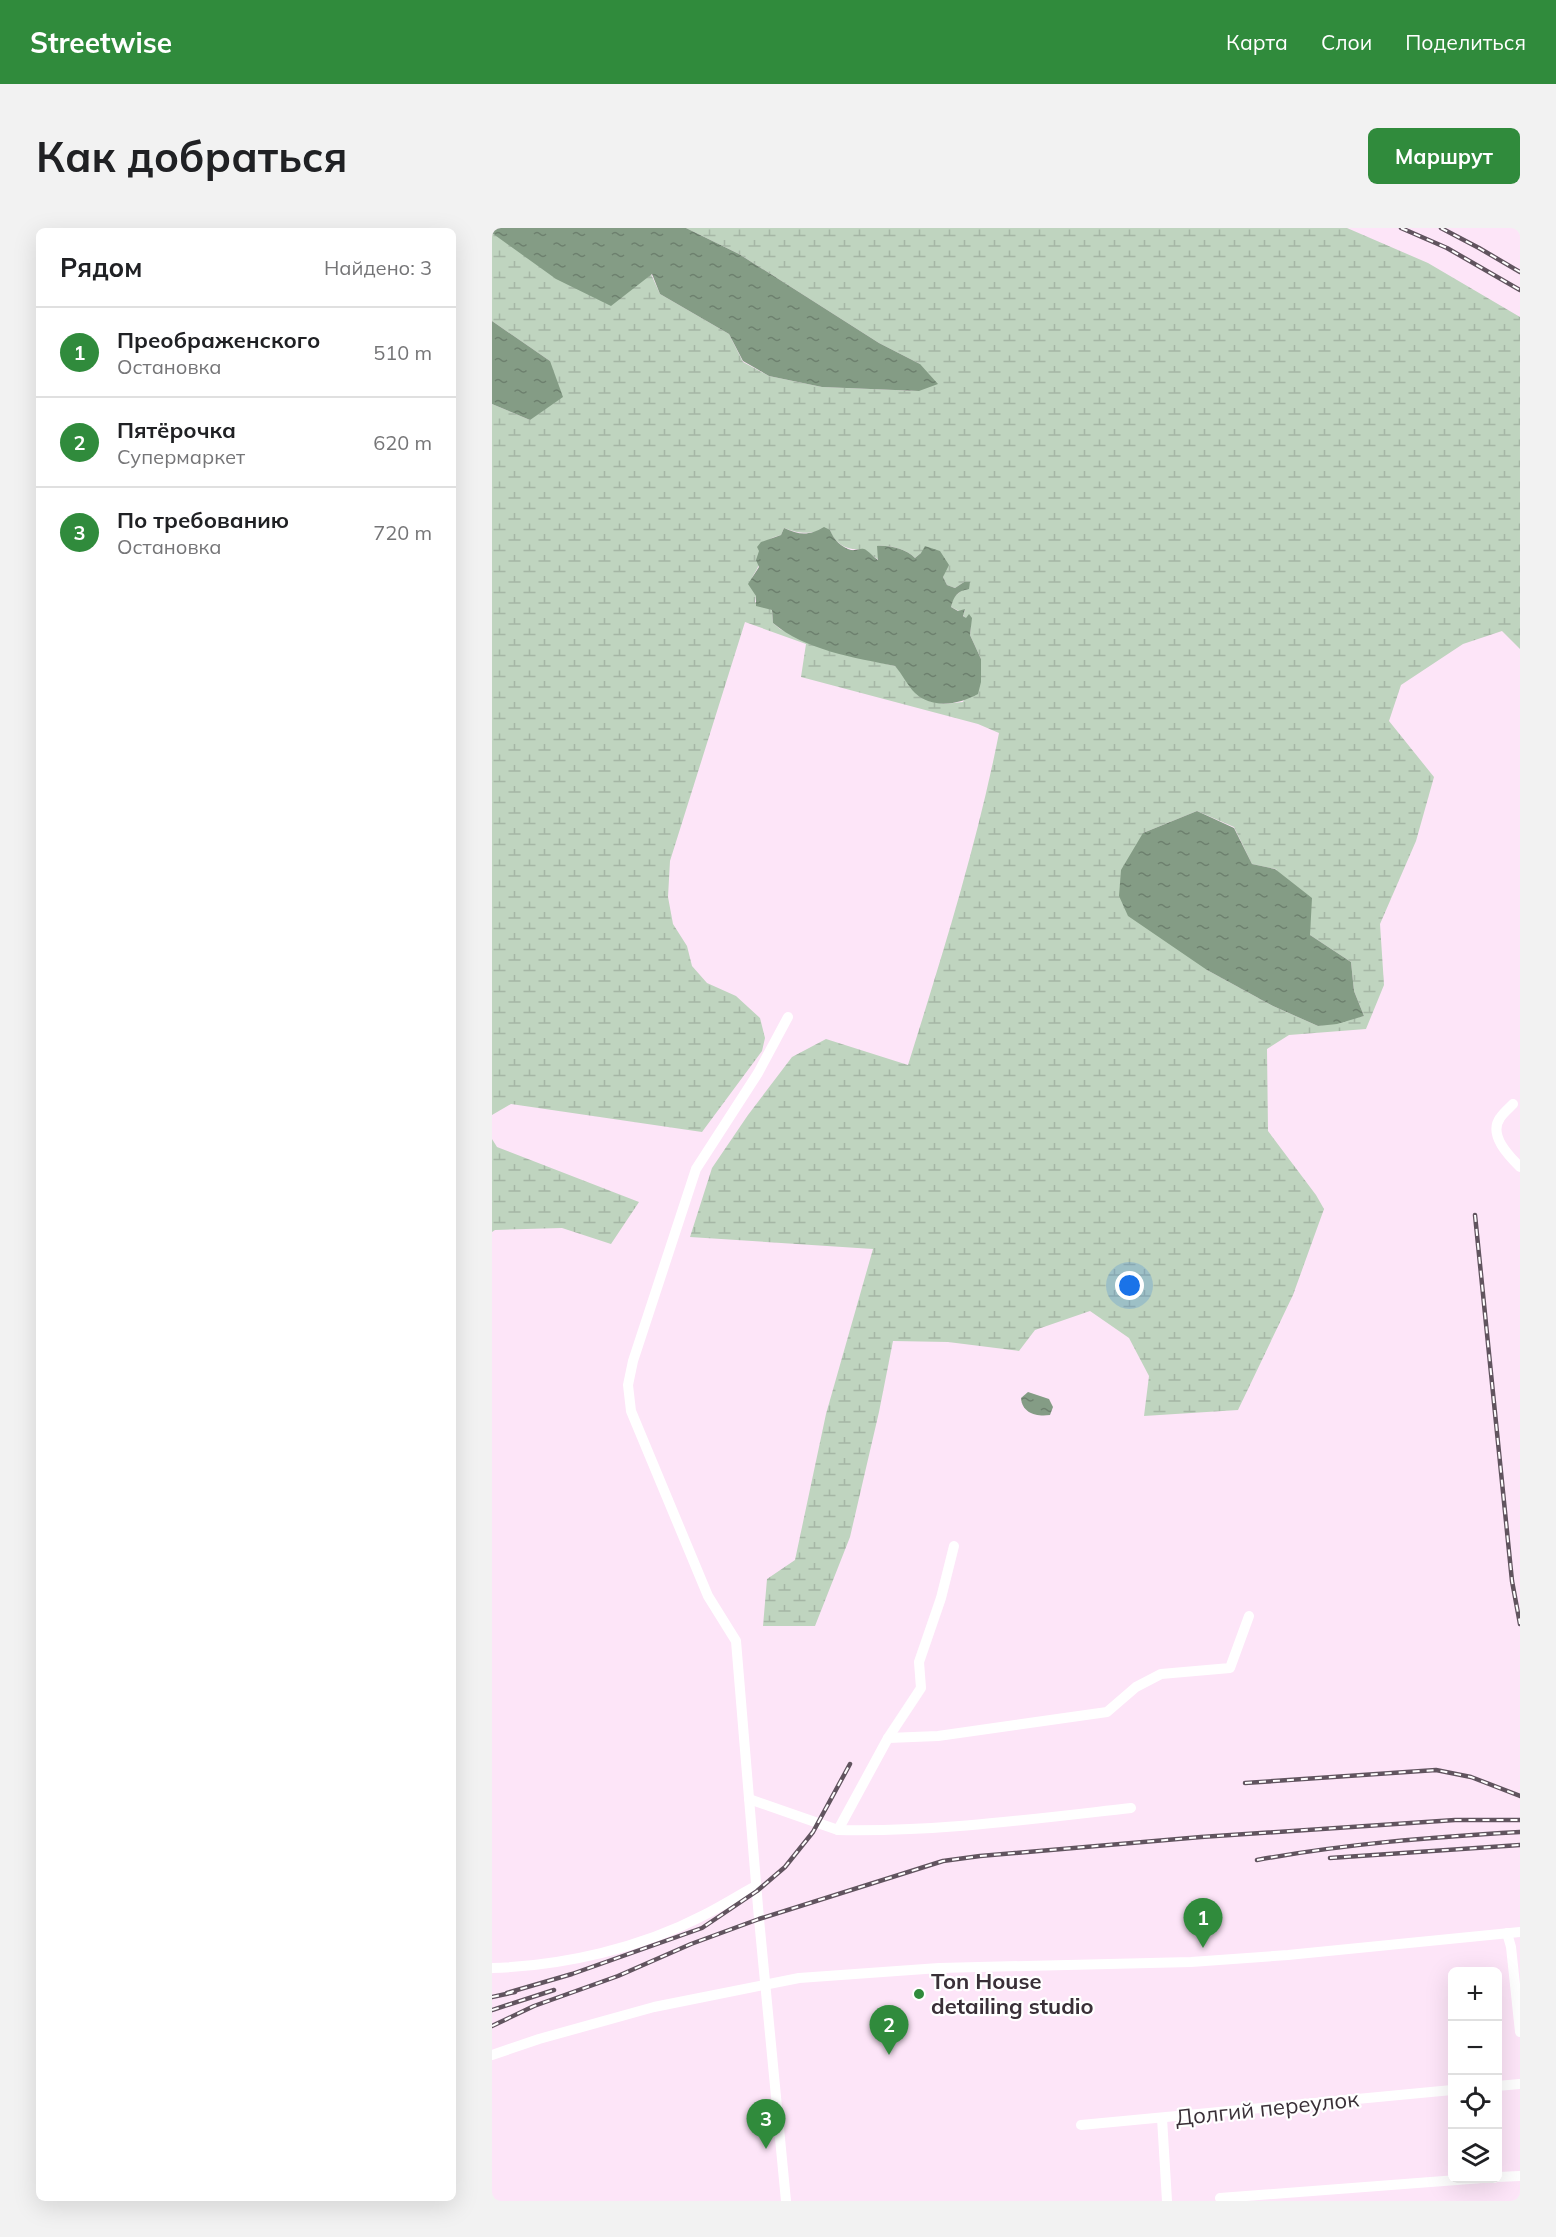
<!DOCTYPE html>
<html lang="ru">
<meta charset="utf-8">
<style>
body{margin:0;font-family:Mulish,sans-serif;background:#f2f2f2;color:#202124}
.controls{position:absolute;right:18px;bottom:18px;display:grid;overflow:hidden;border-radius:9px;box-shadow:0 6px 24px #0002}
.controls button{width:54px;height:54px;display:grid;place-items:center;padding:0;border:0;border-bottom:2px solid #e0e0e0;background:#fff;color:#202124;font:30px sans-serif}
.you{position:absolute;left:638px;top:1058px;width:21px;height:21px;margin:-15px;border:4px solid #fff;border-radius:50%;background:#1a73e8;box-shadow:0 0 0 9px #1a73e833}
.badge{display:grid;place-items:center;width:39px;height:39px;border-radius:50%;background:#308b3c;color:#fff;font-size:20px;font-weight:700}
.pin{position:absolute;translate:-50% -50px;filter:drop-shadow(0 2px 3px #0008)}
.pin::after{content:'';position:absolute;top:32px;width:21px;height:18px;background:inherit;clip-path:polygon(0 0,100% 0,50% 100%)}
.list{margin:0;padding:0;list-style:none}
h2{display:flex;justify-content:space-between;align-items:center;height:78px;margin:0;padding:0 24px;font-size:26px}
h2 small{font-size:20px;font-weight:400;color:#757577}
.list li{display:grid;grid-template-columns:39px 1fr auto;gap:18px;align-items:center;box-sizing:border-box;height:90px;padding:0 24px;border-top:2px solid #e0e0e0}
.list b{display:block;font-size:22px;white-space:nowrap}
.list p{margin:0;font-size:20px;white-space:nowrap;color:#757577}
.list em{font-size:20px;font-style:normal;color:#757577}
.icon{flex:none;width:33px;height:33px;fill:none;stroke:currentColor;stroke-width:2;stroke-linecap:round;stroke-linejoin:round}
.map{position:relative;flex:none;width:1028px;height:1973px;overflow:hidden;border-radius:9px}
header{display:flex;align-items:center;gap:36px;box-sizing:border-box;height:84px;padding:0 30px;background:#308b3c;color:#fff}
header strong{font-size:28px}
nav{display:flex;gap:33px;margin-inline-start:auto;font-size:21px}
.intro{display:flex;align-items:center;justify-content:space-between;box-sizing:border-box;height:144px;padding:0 36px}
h1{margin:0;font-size:42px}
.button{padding:15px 27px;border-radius:9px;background:#308b3c;color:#fff;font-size:21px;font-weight:700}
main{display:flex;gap:36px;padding:0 36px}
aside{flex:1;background:#fff;border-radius:9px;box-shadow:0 6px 24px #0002}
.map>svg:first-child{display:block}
.wetland{fill:url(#wetland-marsh);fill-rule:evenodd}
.water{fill:url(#water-ripples)}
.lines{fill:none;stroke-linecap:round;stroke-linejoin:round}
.minor{stroke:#fff;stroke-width:10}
.rail-casing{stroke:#61545f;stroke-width:4.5}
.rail{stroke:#fff;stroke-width:2;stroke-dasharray:7;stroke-linecap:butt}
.poi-dot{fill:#308b3c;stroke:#fff;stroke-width:2}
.labels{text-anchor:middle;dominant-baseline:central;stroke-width:4.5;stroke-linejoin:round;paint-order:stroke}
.poi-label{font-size:22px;font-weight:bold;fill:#3a3038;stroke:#fff;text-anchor:start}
.street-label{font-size:22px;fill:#3a3038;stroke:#fff}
</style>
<header>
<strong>Streetwise</strong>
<nav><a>Карта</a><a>Слои</a><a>Поделиться</a></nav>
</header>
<div class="intro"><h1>Как добраться</h1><a class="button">Маршрут</a></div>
<main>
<aside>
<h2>Рядом<small>Найдено: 3</small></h2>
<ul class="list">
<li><span class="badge">1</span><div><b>Преображенского</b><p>Остановка</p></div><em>510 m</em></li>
<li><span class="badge">2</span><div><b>Пятёрочка</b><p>Супермаркет</p></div><em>620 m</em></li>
<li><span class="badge">3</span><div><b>По требованию</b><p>Остановка</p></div><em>720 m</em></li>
</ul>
</aside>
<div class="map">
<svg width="1028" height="1973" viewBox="0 0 1028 1973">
<defs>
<pattern id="wetland-marsh" width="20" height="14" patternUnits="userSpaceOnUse" patternTransform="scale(1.5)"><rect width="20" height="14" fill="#bfd4bf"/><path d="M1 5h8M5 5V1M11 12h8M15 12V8" fill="none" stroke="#a5b6a5"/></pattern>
<pattern id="water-ripples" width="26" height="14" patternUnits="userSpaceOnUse" patternTransform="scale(1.5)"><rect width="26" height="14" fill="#849c85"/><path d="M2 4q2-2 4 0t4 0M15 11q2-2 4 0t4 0" fill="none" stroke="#6d806e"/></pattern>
</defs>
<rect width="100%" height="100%" fill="#fde5f8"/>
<g class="wetland">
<path d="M194,0H855L936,35L1028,89V421L1010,403L971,416L909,457L897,493L942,549L924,613L888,696L892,757L874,801L797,807L775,821L776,903L824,967L832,981L801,1067L746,1182L652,1188L657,1148L637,1110L598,1083L543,1102L527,1123L456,1114L401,1113L387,1184L358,1309L323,1398H271L275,1351L303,1332L334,1186L381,1021L198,1009L220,940L256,887L300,829L334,811L416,837C450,728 485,617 507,505L486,496L309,449L314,416L253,394L178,633L176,669L181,696L195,718L200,738L215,755L244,768L268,790L273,810L270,823L210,904L19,876L0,887V176L38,192L58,133L0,93V5L11,11L159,46L168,66L237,106L251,134L277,148L330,159L427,163L428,136L387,115L247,26ZM292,300C312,308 318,304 338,302C343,316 355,323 370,321L387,332L386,318C398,317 414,321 423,330L429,325L453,342L451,349L455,357L463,360L472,354L478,355L461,370L459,379L467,383L473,382L471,387L479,398L478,407L489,431L471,474L452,476L437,473L403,438L350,426L305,409L288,401L281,395L280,382L263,374L264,368L260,350C262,345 266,341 267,336C270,319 269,312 289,307ZM705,583L742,599L760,636L784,641L818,707L859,734L862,763L872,788L826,798L781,778L715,742L651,605Z"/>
<path d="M0,911L5,919L147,974L119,1016L70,1000L3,1002L0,1004Z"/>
</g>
<g class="water">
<path d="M0,0H194L247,26L387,115L428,136L446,156L427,163L330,159L277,148L251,133L237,106L168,66L160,46L119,78L64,51L0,5Z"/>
<path d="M0,93L58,133L71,169L38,192L0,176Z"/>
<path d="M332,299L338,302C342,312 349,319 359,322C365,323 369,319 374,322C379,325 381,329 386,332L385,318C398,317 414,321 423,330L429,325L433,318L448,323L457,337L451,349L455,357L463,360L472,354H478L477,361C465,363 462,368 459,379L466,383L473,381L471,388L474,390L477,386L480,390L478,407L489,431V454L486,466C467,476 442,482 423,465C416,458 410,446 403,438C364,430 312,422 281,395L280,382L264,378V368L256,356L267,339L264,332L267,323L265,319L269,314L289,307L292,300C307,307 317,308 332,299Z"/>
<path d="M705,583L742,600L760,636L783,641L820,670L818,707L859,734L862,763L872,788L845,796L826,798L781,778L715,742L636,688L627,668L629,642L651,605Z"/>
<path d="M536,1164L557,1171L561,1179L558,1187C544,1189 530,1185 529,1170Z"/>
</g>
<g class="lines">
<g class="minor">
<path d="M1021,876C1017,880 1011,885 1008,890C996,907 1017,928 1028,939"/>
<path d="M396,1510L429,1460L427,1434L449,1370L462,1318"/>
<path d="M257,1571L346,1602L396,1510L446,1508L615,1484L644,1459L669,1446L738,1440L757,1388"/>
<path d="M346,1602C444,1604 541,1591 639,1580"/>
<path d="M1015,1705L1019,1719L1028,1804"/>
<path d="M0,1740C71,1738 149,1720 212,1687C230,1678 247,1667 264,1658"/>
<path d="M0,1827L47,1811L162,1779L307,1750L447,1740L699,1734L796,1727L1028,1704"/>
<path d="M1005,1858L1028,1856"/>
<path d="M670,1890L675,1973"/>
<path d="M589,1897L960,1862"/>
<path d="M1005,1949L1028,1948"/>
<path d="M728,1970L991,1950"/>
<path d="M294,1973L267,1691L244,1413L216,1368L139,1183L136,1157L141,1133L204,941L266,845L296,789"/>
</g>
<g class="rail-casing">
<g id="rail">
<path d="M909,0L955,20L1028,62"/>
<path d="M949,0L987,20L1028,44"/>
<path d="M983,987L1020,1353L1028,1396"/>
<path d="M753,1555L944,1542L979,1549L1028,1568"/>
<path d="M838,1630L1028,1617"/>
<path d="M765,1632C852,1616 940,1609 1028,1604"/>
<path d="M15,1765L80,1746L210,1700L265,1663L293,1639L321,1604L358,1536"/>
<path d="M0,1769L23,1764"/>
<path d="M0,1782L62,1762"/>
<path d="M0,1798L42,1778L126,1748L199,1716L267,1691L451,1633L488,1628L709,1609L963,1592H1028"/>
</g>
</g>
<use href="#rail" class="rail"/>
</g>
<circle class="poi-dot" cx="427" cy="1766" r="6"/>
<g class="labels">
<g class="poi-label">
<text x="439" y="1753">Ton House<tspan x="439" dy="25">detailing studio</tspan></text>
</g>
<g class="street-label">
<text transform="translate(775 1880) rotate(-6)">Долгий переулок</text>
</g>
</g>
</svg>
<div class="controls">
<button>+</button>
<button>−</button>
<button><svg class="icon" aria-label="locate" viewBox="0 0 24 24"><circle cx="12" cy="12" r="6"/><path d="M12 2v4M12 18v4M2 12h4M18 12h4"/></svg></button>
<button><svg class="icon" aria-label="layers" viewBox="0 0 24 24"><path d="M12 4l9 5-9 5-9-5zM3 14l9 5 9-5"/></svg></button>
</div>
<div class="you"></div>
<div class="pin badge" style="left:711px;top:1720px">1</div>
<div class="pin badge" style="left:397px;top:1827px">2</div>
<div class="pin badge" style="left:274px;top:1921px">3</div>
</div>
</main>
